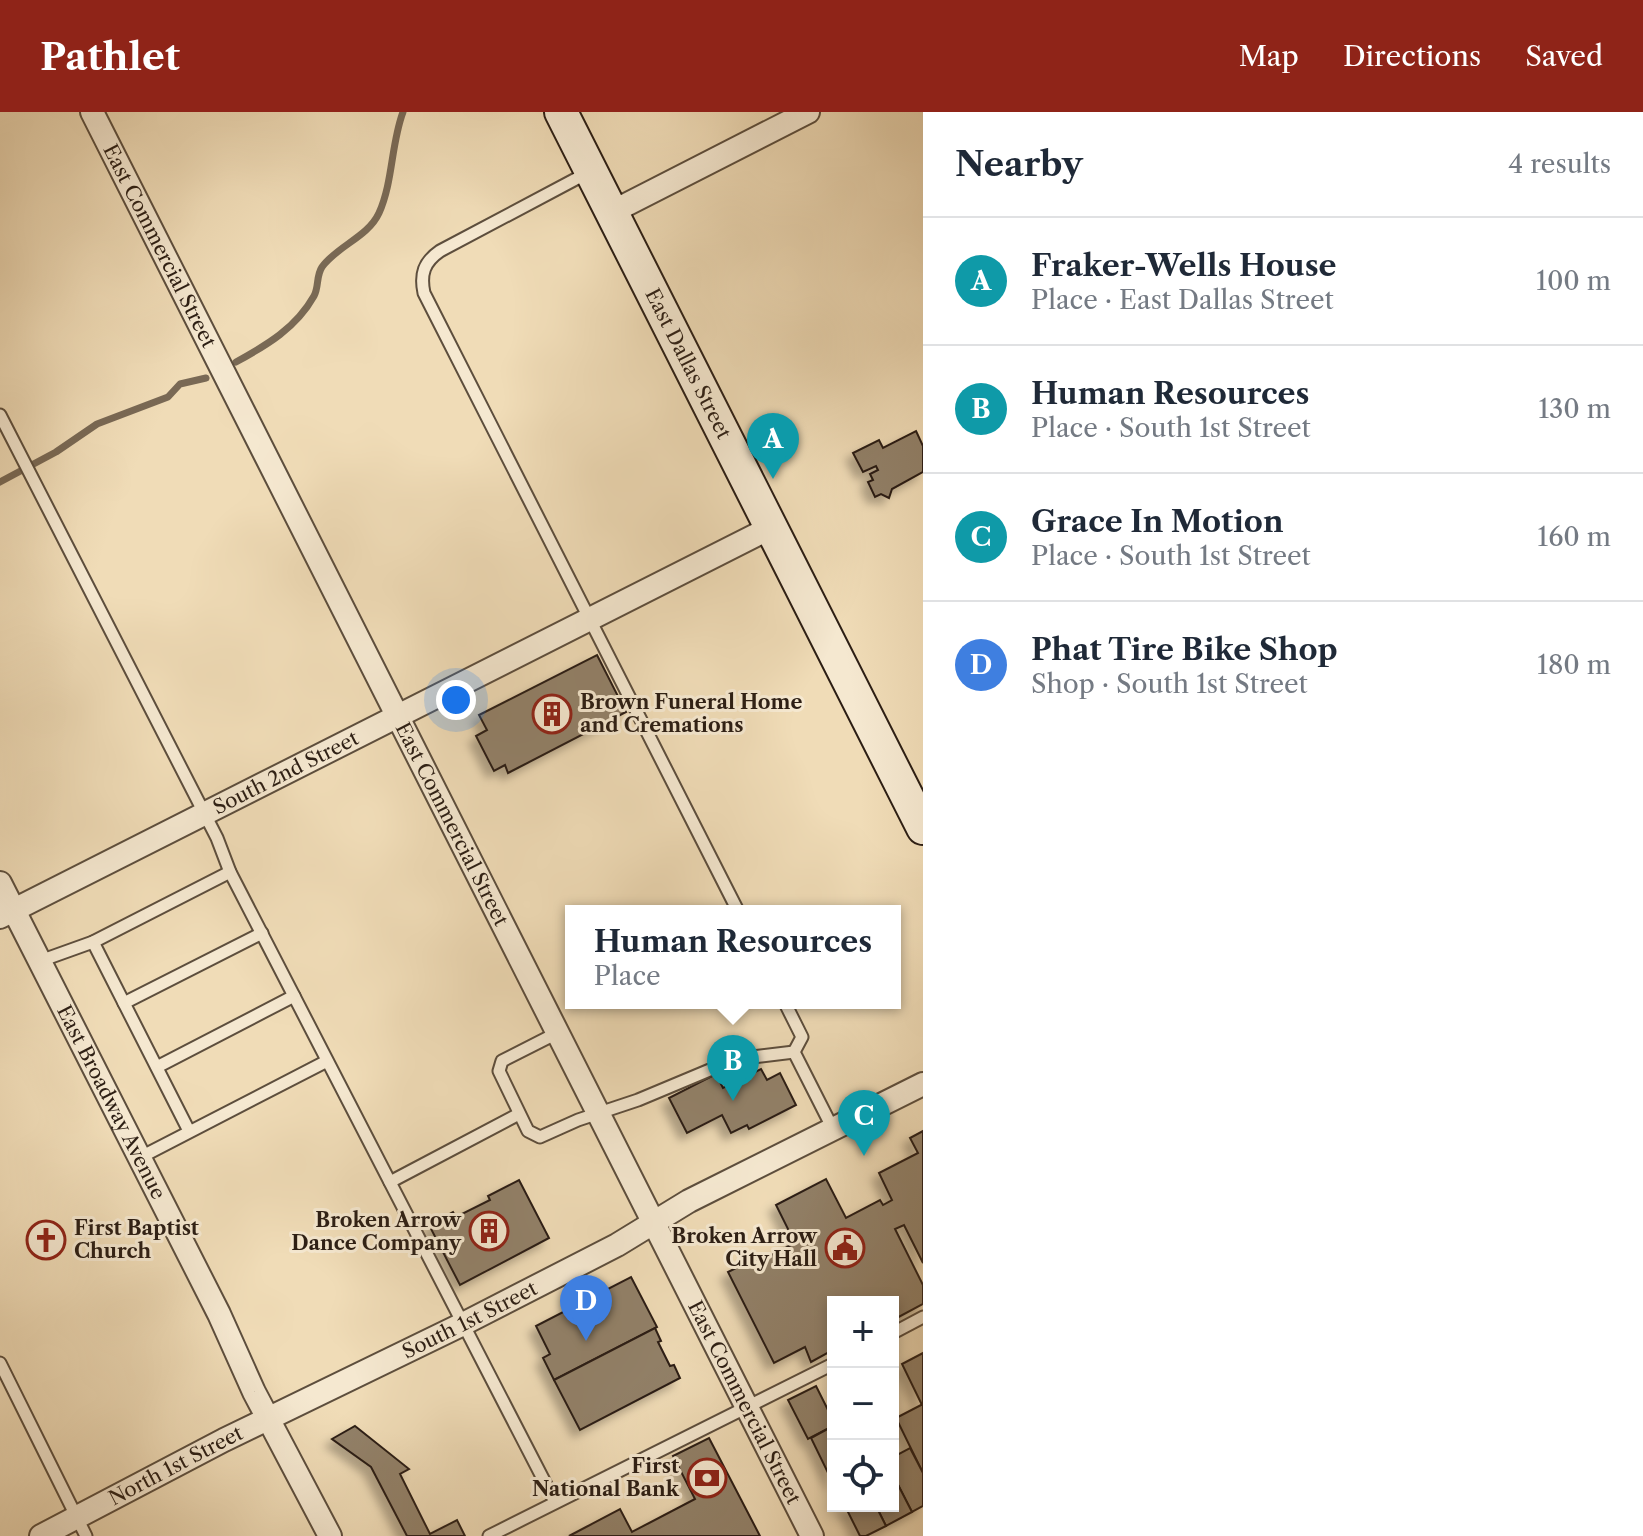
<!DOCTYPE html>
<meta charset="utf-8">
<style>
body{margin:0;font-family:"Libre Caslon Text",serif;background:#f6f6f7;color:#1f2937}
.controls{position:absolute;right:24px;bottom:24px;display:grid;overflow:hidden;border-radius:0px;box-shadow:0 4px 12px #0003}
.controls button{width:72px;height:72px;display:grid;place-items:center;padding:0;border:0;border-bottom:2px solid #e0e1e3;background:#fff;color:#1f2937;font:40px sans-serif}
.you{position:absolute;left:456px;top:588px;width:28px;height:28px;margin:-20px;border:6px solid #fff;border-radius:50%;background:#1a73e8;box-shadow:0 0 0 12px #1a73e833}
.badge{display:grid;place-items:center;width:52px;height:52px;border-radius:50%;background:#8f2418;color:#fff;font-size:26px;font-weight:700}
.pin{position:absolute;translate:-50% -66px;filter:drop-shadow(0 2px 4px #0008)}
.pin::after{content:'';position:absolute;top:42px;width:28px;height:24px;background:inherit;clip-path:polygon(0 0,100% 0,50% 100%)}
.popup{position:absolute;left:565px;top:793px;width:336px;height:104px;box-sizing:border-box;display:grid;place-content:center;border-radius:0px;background:#fff;filter:drop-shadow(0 2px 6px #0005);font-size:26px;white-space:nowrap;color:#747a83}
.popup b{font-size:30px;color:#1f2937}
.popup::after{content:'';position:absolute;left:50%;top:100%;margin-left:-16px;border:16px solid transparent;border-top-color:#fff}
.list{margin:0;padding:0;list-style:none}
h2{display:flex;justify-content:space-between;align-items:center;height:104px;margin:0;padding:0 32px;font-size:34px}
h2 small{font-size:26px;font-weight:400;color:#747a83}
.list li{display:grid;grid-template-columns:52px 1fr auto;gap:24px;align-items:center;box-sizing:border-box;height:128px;padding:0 32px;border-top:2px solid #e0e1e3}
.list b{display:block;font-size:30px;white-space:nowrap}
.list p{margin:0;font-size:26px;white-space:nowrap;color:#747a83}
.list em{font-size:26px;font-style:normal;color:#747a83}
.icon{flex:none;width:44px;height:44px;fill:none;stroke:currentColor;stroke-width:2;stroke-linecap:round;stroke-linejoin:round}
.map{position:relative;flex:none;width:923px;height:1424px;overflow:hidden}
header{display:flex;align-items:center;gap:48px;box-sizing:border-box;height:112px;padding:0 40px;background:#8f2418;color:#fff}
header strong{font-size:38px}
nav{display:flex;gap:44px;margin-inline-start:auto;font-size:28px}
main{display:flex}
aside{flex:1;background:#fff}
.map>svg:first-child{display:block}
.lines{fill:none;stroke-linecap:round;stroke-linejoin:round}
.stream{stroke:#796955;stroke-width:7}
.building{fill:#928169;stroke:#2c1e14;stroke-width:2;filter:url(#shadow)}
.lane-casing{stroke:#5d4e3d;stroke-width:15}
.street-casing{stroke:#5d4e3d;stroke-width:26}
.secondary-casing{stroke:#2c1e14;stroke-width:36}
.lane{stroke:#f5e8d0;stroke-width:11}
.street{stroke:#f5e8d0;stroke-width:22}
.secondary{stroke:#f5e8d0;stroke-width:32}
.labels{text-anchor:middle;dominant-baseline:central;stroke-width:6;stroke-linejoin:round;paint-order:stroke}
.street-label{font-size:20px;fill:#2c1e14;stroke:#f5e8d0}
.poi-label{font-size:20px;font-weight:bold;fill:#2c1e14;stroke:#f5e8d0;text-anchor:end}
</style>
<header>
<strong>Pathlet</strong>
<nav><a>Map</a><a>Directions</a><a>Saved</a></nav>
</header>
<main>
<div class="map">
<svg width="923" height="1424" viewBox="0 0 923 1424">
<defs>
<filter id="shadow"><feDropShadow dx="-7" dy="7" stdDeviation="4" flood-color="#0004"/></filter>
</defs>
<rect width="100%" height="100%" fill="#f0dcb7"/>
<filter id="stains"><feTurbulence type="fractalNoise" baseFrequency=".0025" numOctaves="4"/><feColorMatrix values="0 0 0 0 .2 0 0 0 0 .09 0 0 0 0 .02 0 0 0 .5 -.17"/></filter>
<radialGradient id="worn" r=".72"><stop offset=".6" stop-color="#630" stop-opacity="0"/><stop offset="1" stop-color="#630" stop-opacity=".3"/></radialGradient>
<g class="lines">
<g class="stream">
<path d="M236,250C267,233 296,216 314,184C319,175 316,164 322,155C337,134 368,125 379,101C393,70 391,32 403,0"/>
<path d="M0,370L56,340L97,312L168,285L180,272L206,266"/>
</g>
</g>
<g class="building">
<path d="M916,319L923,334V360L892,377L889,386L881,382L875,385L868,370L873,368L870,362L878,358L876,354L863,360L853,341L879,328L883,336Z"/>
<path d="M597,543L626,600L508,661L505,653L494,659L476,624L487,618L479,603Z"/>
<path d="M761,957L767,968L780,961L796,993L749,1017L747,1013L731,1021L722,1003L687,1021L669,986L716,962L723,976Z"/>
<path d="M923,1019V1151L904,1113L895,1117L923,1173V1192L893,1208V1190H833V1238L811,1250L805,1235L774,1251L728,1160L764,1142L766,1146L795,1131L776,1093L826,1067L846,1106L880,1088L883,1093L892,1088L879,1061L918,1041L910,1026Z"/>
<path d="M519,1068L549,1126L460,1173L429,1113L453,1100L456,1105L490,1088L488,1084Z"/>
<path d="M631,1165L657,1215L554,1268L543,1246L550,1242L536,1214Z"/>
<path d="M655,1216L661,1229L658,1230L670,1254L674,1253L680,1266L580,1318L554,1268Z"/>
<path d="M923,1241V1292L922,1293L902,1252Z"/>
<path d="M816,1274L833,1308V1314L808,1327L788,1288Z"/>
<path d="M923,1292V1361L896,1306Z"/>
<path d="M355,1314L409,1357L400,1362L430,1422L457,1408L465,1424H407L371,1355L332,1327Z"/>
<path d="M833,1314V1371L811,1326Z"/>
<path d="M709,1326L760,1424H569L620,1397L632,1420L695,1387L673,1344Z"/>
<path d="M910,1336L923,1361V1394L912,1400L893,1363V1345Z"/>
<path d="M893,1363L912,1400L886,1414L876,1394H893Z"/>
<path d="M845,1394H876L886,1414L866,1424H860Z"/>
</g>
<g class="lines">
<g class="lane-casing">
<g id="lane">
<path d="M589,60L440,139C424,150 420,162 424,181L738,799"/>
<path d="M0,303L217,726L230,760L555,1390"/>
<path d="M93,830L189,1019"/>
<path d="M40,849L93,830L230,760"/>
<path d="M124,891L262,821"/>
<path d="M785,891L802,925L794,940L833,1017"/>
<path d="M557,921L502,949L499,959L528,1019L540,1025L578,1008L638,988L736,947L794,940"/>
<path d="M157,955L294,884"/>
<path d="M139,1046L327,949"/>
<path d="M390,1070L519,1002"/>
<path d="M893,1221L923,1205"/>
<path d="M0,1251L86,1424"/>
<path d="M489,1424L833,1252"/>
</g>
</g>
<g class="street-casing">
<g id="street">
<path id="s1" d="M92,0L812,1424"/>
<path d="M612,100L808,0"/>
<path id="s2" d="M0,771L219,1202L254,1280L330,1424"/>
<path id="s3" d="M0,805L770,416"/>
<path id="s4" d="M41,1424L224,1328L463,1212L617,1133L689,1089L923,972"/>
</g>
</g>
<g class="secondary-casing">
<g id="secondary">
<path id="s5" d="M561,0L923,716"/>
</g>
</g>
<use href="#lane" class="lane"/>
<use href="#street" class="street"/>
<use href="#secondary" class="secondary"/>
</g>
<defs>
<g id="building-ring" transform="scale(2)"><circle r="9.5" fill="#f5e8d0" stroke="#8f2418" stroke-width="1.5"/><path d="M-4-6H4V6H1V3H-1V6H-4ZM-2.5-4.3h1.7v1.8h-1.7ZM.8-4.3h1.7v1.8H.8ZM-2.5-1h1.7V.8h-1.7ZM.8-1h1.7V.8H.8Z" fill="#8f2418"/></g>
<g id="church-ring" transform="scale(2)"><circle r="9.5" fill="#f5e8d0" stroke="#8f2418" stroke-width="1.5"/><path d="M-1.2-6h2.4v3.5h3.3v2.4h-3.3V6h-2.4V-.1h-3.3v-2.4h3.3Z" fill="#8f2418"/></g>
<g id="civic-ring" transform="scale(2)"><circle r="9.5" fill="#f5e8d0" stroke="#8f2418" stroke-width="1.5"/><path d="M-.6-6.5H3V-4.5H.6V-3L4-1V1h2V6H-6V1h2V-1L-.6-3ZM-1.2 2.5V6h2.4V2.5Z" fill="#8f2418"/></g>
<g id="bank-ring" transform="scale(2)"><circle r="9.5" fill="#f5e8d0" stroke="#8f2418" stroke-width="1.5"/><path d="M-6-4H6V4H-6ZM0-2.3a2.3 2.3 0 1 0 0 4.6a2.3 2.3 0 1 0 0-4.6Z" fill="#8f2418"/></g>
</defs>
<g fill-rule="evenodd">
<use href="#building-ring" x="552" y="602"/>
<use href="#building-ring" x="489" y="1119"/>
<use href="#church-ring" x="46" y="1128"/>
<use href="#civic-ring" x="845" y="1136"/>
<use href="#bank-ring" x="707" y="1366"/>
</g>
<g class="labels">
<g class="street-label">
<text stroke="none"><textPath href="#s1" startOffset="150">East Commercial Street</textPath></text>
<text stroke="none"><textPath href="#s5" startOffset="282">East Dallas Street</textPath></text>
<text stroke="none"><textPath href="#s3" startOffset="320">South 2nd Street</textPath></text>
<text stroke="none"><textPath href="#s1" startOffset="798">East Commercial Street</textPath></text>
<text stroke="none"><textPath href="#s2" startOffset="246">East Broadway Avenue</textPath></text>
<text stroke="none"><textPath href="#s4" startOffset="480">South 1st Street</textPath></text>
<text stroke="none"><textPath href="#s1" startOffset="1446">East Commercial Street</textPath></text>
<text stroke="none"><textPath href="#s4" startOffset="152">North 1st Street</textPath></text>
</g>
<g class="poi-label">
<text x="580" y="590" text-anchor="start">Brown Funeral Home<tspan x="580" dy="23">and Cremations</tspan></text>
<text x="461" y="1108">Broken Arrow<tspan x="461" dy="23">Dance Company</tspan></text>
<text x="74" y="1116" text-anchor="start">First Baptist<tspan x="74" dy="23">Church</tspan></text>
<text x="817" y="1124">Broken Arrow<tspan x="817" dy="23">City Hall</tspan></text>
<text x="679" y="1354">First<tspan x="679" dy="23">National Bank</tspan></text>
</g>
</g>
<rect width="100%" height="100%" filter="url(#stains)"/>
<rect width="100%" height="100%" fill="url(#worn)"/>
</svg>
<div class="controls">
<button>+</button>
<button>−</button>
<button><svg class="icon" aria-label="locate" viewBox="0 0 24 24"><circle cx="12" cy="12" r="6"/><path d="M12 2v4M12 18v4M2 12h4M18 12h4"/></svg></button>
</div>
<div class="you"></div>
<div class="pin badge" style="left:773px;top:367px;background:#0f9aa8">A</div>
<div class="pin badge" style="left:733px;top:989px;background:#0f9aa8">B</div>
<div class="popup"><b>Human Resources</b>Place</div>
<div class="pin badge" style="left:864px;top:1044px;background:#0f9aa8">C</div>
<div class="pin badge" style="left:586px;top:1229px;background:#3f7fe0">D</div>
</div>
<aside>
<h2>Nearby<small>4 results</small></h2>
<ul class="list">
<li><span class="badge" style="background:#0f9aa8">A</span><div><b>Fraker-Wells House</b><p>Place · East Dallas Street</p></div><em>100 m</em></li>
<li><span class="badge" style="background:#0f9aa8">B</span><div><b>Human Resources</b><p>Place · South 1st Street</p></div><em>130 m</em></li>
<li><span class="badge" style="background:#0f9aa8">C</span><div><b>Grace In Motion</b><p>Place · South 1st Street</p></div><em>160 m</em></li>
<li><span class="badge" style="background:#3f7fe0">D</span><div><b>Phat Tire Bike Shop</b><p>Shop · South 1st Street</p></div><em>180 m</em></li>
</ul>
</aside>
</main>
